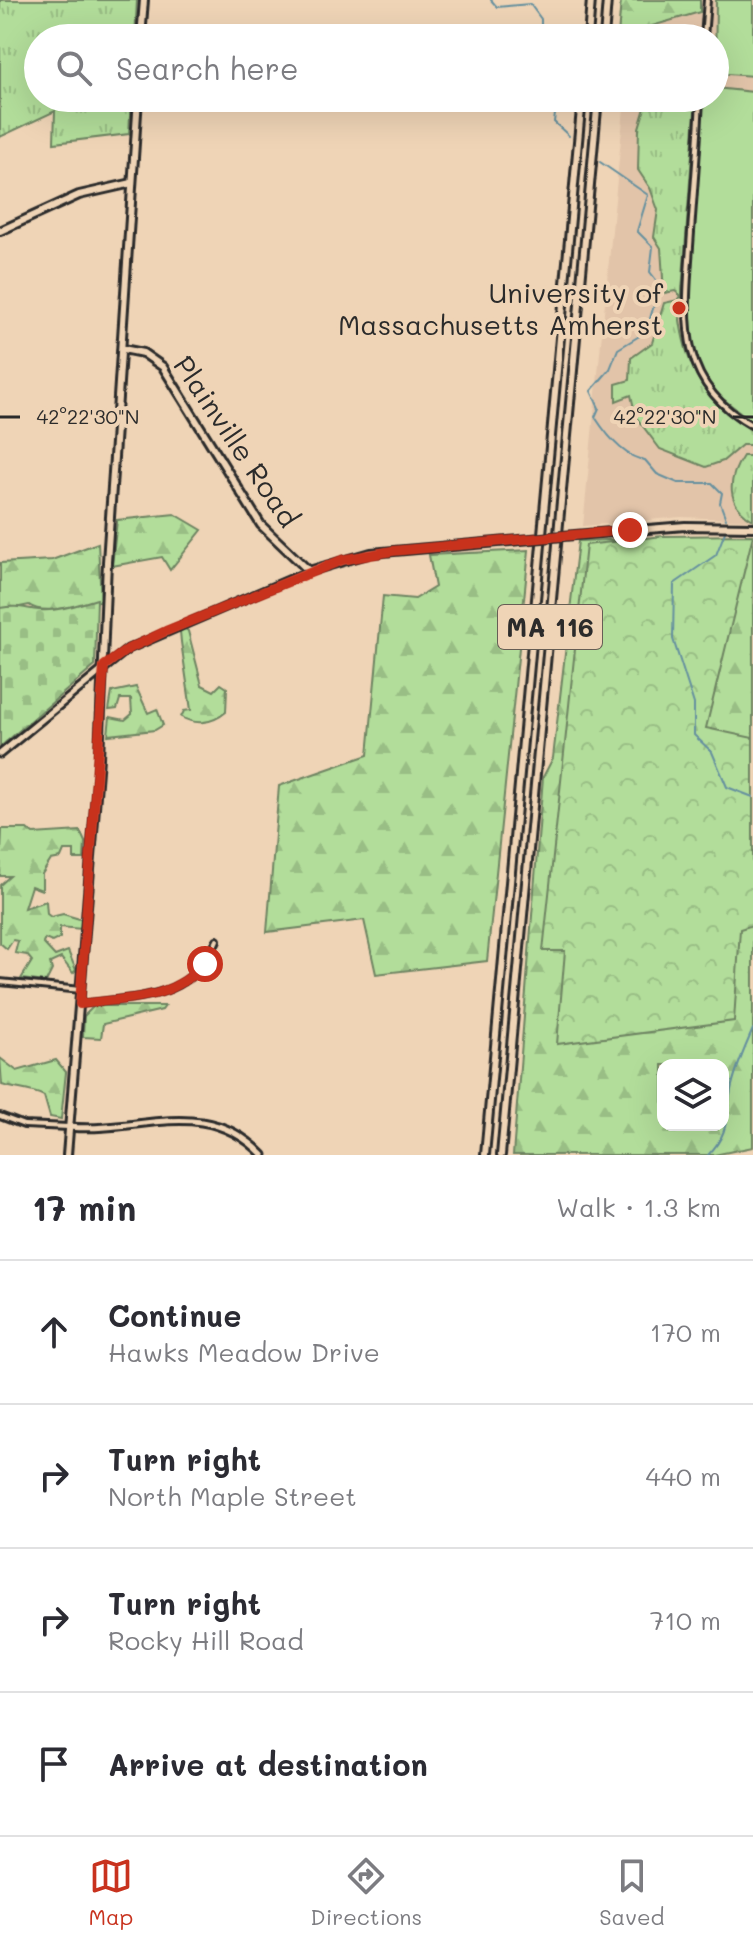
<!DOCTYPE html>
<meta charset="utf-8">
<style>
body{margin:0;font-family:Mali,sans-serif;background:#f2f2f3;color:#2b2b33}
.controls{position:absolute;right:24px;bottom:24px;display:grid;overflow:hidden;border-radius:16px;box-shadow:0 8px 32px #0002}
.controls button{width:72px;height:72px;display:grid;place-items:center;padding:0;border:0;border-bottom:2px solid #e1e1e2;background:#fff;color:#2b2b33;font:40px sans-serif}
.stop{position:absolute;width:24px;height:24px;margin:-18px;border:6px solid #c8321e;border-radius:50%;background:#fff}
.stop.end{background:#c8321e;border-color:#fff;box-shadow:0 2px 8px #0008}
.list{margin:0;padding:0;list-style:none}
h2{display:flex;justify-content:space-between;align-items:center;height:104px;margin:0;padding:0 32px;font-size:34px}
h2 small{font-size:26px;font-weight:400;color:#7c7c81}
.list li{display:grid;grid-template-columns:52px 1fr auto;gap:24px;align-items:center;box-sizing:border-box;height:144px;padding:0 32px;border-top:2px solid #e1e1e2}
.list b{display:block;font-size:30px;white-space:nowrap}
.list p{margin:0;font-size:26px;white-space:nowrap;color:#7c7c81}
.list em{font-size:26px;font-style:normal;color:#7c7c81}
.icon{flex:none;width:44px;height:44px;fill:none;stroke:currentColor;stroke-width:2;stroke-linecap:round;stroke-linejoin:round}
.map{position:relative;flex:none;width:753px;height:1155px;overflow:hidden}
.search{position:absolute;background:#fff;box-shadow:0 8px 32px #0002;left:24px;right:24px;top:24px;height:88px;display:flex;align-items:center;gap:20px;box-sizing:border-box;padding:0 28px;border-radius:44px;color:#7c7c81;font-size:30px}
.sheet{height:680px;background:#fff}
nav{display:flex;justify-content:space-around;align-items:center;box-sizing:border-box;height:112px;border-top:2px solid #e1e1e2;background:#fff;font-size:22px;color:#7c7c81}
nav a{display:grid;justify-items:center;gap:4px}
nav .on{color:#c8321e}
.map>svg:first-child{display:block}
.built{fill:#e2c4a9}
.grass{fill:url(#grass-tufts);stroke:#6e8462;stroke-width:2}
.forest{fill:url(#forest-firs);stroke:#6e8462;stroke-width:2;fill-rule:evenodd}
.cemetery{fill:url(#cemetery-stones);stroke:#6e8462;stroke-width:2}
.park{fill:url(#park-crowns);stroke:#6e8462;stroke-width:2}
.garden{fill:#b2dd9a;stroke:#6e8462;stroke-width:2}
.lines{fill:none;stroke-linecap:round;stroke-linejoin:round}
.stream{stroke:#65909f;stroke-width:2}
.minor-casing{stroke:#2b2b2b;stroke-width:10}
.tertiary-casing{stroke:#2b2b2b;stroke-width:11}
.secondary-casing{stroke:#2b2b2b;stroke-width:12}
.primary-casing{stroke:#2b2b2b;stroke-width:12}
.minor{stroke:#efd4b6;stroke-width:4}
.tertiary{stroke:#efd4b6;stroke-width:5}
.secondary{stroke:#efd4b6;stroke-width:6}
.primary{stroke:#efd4b6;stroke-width:6}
.secondary-bridge-casing{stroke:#2b2b2b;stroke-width:12;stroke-linecap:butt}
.secondary-bridge{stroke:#efd4b6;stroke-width:6}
.route{stroke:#c8321e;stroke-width:10}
.ticks{fill:none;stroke:#2b2b2b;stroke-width:3}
.poi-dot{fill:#c8321e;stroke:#efd4b6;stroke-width:3}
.labels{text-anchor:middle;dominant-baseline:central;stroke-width:8;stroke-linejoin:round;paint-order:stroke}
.shield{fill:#efd4b6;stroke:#665e55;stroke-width:2}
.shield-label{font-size:26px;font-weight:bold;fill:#2b2b2b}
.poi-label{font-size:28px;fill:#2b2b2b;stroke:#efd4b6;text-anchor:end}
.street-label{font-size:28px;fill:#2b2b2b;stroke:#efd4b6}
.ticks-label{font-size:20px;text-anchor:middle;fill:#2b2b2b;stroke:#efd4b6;stroke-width:8;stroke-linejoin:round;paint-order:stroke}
</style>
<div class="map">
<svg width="753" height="1155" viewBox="0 0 753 1155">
<defs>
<pattern id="grass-tufts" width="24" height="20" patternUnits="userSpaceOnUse" patternTransform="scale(2)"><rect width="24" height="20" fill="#b2dd9a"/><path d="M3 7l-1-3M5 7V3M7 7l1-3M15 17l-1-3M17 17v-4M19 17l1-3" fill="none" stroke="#99be85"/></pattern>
<pattern id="forest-firs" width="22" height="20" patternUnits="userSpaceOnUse" patternTransform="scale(2)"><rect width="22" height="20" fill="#b2dd9a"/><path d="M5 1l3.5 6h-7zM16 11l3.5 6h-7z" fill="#99be85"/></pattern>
<pattern id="cemetery-stones" width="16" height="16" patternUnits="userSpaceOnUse" patternTransform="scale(2)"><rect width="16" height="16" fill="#b2dd9a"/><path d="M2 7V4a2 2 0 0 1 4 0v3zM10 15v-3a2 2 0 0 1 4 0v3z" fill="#99be85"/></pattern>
<pattern id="park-crowns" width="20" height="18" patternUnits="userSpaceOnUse" patternTransform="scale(2)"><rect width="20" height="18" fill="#b2dd9a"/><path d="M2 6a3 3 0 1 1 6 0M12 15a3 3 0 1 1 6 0" fill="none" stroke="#99be85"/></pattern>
</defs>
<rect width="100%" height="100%" fill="#efd4b6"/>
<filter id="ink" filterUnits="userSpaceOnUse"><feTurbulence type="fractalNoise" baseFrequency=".0125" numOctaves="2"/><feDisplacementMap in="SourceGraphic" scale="16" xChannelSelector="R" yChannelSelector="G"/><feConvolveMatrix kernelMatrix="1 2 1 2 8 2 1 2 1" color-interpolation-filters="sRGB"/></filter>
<g filter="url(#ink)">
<path class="built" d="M635,0H753V520L681,517L583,526L625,98H715V38H631Z"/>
<g class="grass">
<path d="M0,0H137L135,38H38V98H131L129,134L54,143L55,111L0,137Z"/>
<path d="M648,98H696L680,320C687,371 708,406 753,431V445H742L723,461L706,467L660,449L636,417L631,395L616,401V384L630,380L631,358L652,343L664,303L678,300L681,296L675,291L664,293L661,248L654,237L658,210L650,188L638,170L639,128Z"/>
<path d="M743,456H753V520C726,504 727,480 743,456Z"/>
</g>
<g class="forest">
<path d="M621,0H700V12L618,36Z"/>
<path d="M175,514L202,530L170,570L162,557L112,566L117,520Z"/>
<path d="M753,535V1147L714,1155H513L543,777L553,758L578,541ZM663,1065H723V1125H663Z"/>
<path d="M98,543L101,601C82,603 45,617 29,605L0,611V563L52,560Z"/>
<path d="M529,550L487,961L376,974L364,920L267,932L279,786L368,755L383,596L415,599L435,587L429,555Z"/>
<path d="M184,628L188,631L202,685L214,691L221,684L227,688L226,712C212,724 195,725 181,717L184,711L191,710L181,642L180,631Z"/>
<path d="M136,687L148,713L157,709L163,725L155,730L108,735L110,717L125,720L132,714L131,699H120L117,709L109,710L112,692Z"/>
<path d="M2,829H27L33,834L80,831L85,842L84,859H74V851H64L61,858L51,860L42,874V890L31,886L24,908L46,901L47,914L51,917L63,914L83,920L82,929L60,927V938L52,942L45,939L43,943L55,956L68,951L76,970L73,973L61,958L50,963L52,970L46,982L21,979L32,961L27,955L15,953L18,941L13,940L7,949L0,943V885L10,876H0Z"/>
<path d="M94,1006H165L162,1010L103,1024L101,1038L83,1037L84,1016Z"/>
<path d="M0,1058L17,1071L56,1060L66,1072L61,1119L50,1117L44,1096C29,1089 18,1090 2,1085Z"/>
</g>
<path class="cemetery" d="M97,599L95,666L0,747V608C17,605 23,608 39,610C58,612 79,604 97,599Z"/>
<path class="park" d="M753,535L706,728L753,738V925L740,929L734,1021L557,1044L565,951H543L586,545L663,536Z"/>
<g class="garden">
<path d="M716,0H753V76L715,73Z"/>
<path d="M715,88L753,92V422L705,385L686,316L700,98H715Z"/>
</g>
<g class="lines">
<g class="stream">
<path d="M491,0L497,7L530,4L541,19V38"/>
<path d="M557,98L554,122L569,136"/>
<path d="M600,162L648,195L637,231L653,247L650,272L660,285L646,332L618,349L610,369L591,391L599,408L595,417C606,434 625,458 645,460L657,474L678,483H712L722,493L720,503L726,519"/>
<path d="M725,532L716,555L674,584L673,639L694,704V735L712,752L727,787L753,797"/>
<path d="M708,1155C729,1134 726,1118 731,1090C735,1069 745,1048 753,1029"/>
</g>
<g class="minor-casing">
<g id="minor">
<path d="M704,38L707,0"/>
<path d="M700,98C698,143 694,188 691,232C686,311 672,382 753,426"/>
<path d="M0,982L81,990"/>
<path d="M80,1004C138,996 191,1002 217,940"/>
<path d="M0,1116L24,1125L69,1127"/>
</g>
</g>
<g class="tertiary-casing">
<g id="tertiary">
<path d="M0,754L128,649L309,571"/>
<path d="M69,1127C141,1134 204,1094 263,1155"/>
</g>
</g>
<g class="secondary-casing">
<g id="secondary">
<path d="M141,38L144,0"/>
<path d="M0,231L79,195L132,183"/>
<path d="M123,349L143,353L163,367L261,525L309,571L371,553L532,539"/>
<path d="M563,536L685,526L753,527"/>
<path d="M67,1155L99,758L107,562L138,98"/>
</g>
</g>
<g class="primary-casing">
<g id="primary">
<path d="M588,38L591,0"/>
<path d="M604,38L607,0"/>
<path d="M485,1155L582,98"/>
<path d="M501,1155L598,98"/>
</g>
</g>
<use href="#minor" class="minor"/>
<use href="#tertiary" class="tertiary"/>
<use href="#secondary" class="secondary"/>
<use href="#primary" class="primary"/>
<g class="secondary-bridge-casing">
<path id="secondary-bridge" d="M532,539L563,536"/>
</g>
<use href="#secondary-bridge" class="secondary-bridge"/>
</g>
</g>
<g class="lines" filter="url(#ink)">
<path class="route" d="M205,964C168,1002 131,997 80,1004L104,666L128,649L166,631L342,560L392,551L630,530"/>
</g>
<path class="ticks" d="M0,417H20M733,417H753"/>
<circle class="poi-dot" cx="679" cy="308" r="8"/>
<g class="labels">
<rect class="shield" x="498" y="605" width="104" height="44" rx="6"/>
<g class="shield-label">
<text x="550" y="627">MA 116</text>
</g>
<g class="poi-label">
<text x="663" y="292">University of<tspan x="663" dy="32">Massachusetts Amherst</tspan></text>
</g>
<g class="street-label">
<text transform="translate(237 441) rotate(56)">Plainville Road</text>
</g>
</g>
<g class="ticks-label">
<text x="88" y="424">42°22'30"N</text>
<text x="665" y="424">42°22'30"N</text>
</g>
</svg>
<div class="controls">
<button><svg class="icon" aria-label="layers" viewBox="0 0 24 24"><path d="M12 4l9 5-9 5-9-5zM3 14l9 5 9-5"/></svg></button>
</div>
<div class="stop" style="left:205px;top:964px"></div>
<div class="stop end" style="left:630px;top:530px"></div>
<div class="search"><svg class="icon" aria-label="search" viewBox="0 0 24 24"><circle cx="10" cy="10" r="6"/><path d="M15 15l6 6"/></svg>Search here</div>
</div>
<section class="sheet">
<h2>17 min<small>Walk · 1.3 km</small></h2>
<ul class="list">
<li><svg class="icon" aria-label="ahead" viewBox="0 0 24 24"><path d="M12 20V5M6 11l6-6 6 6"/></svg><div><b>Continue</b><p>Hawks Meadow Drive</p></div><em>170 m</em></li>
<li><svg class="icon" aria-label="right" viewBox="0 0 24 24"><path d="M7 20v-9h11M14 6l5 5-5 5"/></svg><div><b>Turn right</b><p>North Maple Street</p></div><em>440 m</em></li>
<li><svg class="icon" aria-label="right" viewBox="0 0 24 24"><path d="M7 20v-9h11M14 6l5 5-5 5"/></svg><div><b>Turn right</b><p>Rocky Hill Road</p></div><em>710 m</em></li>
<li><svg class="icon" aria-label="arrive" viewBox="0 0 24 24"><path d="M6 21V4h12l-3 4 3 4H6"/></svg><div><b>Arrive at destination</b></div></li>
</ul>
</section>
<nav>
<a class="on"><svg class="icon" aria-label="map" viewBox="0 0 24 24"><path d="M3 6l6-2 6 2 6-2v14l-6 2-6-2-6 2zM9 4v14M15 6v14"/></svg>Map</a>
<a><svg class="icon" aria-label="directions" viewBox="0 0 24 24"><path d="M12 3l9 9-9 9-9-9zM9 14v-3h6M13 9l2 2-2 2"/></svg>Directions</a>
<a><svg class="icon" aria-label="saved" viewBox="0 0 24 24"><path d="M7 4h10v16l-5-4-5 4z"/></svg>Saved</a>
</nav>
